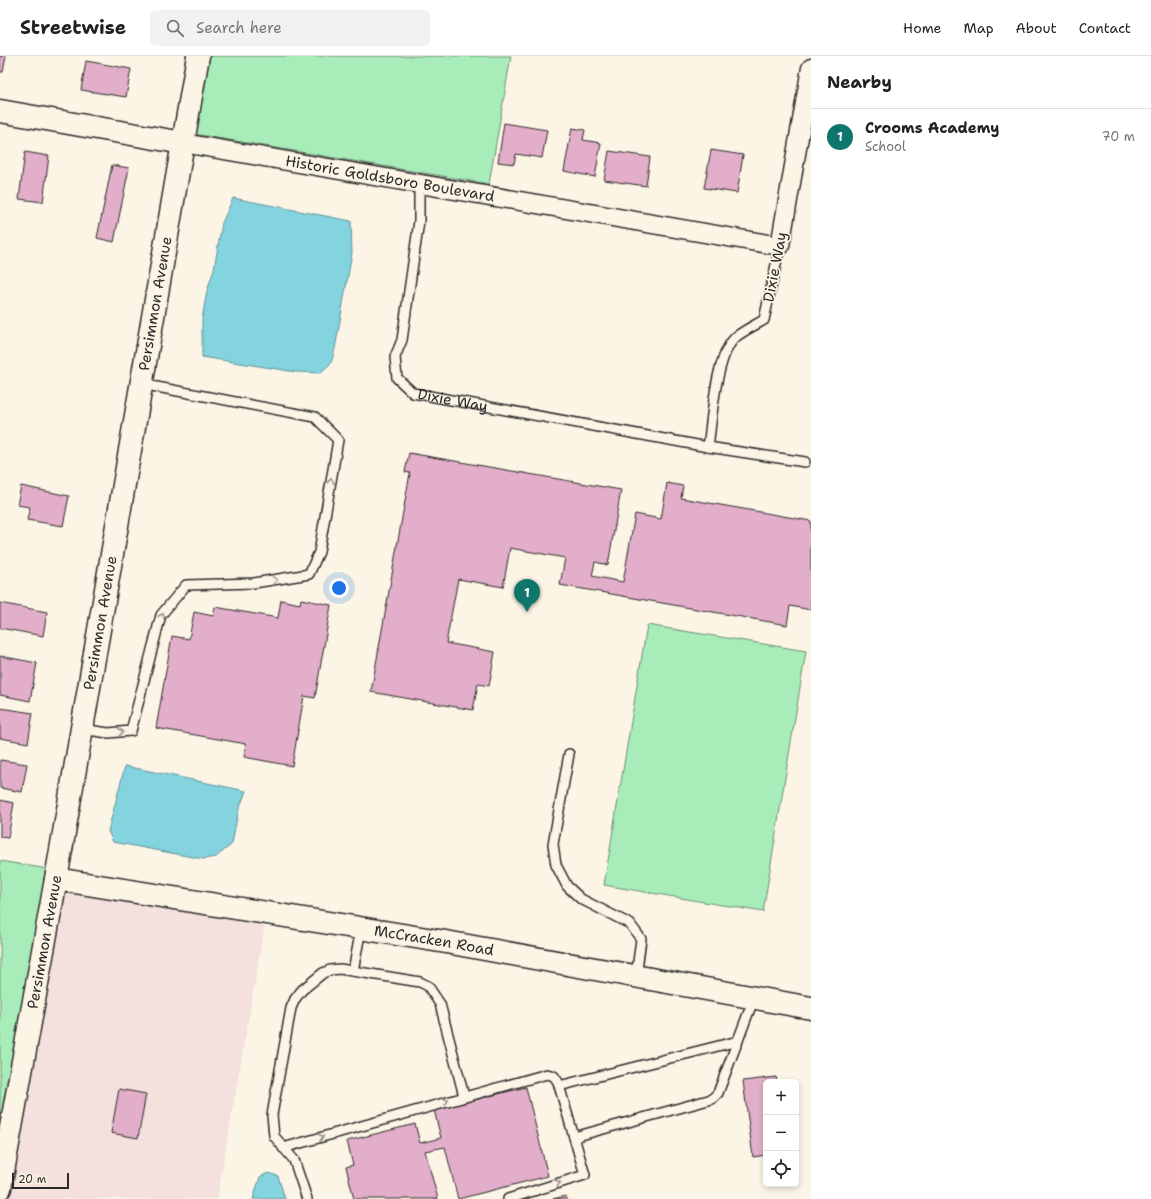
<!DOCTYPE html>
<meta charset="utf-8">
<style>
body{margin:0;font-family:"Shantell Sans",sans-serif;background:#f2f2f2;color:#222}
.controls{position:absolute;right:12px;bottom:12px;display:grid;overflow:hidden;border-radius:6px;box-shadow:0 2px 6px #0003}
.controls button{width:36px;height:36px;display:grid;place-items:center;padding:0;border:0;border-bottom:1px solid #e0e0e0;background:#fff;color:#222;font:20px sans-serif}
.scale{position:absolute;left:12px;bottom:10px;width:57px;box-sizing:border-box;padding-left:4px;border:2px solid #2b2b2b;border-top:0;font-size:11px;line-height:14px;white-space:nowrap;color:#2b2b2b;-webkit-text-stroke:3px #fcf5e5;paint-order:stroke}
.you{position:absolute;left:339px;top:532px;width:14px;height:14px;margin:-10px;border:3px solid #fff;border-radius:50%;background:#1a73e8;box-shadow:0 0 0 6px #1a73e833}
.badge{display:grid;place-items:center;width:26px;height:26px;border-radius:50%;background:#0f766e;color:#fff;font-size:13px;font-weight:700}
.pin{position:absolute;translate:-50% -33px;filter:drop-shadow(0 1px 2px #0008)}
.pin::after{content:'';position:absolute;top:21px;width:14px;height:12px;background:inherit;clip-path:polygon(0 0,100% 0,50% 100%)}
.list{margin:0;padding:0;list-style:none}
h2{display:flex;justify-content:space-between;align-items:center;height:52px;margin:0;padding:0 16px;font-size:17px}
h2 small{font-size:13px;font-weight:400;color:#767676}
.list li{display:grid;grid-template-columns:26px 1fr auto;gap:12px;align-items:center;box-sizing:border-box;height:56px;padding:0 16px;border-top:1px solid #e0e0e0}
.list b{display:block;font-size:15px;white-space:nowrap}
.list p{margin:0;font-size:13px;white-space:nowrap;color:#767676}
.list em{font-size:13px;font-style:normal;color:#767676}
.icon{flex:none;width:22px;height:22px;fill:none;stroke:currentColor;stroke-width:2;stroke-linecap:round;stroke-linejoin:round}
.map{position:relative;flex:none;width:811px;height:1143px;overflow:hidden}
header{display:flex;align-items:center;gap:24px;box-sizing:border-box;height:56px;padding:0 20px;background:#fff;border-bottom:1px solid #e0e0e0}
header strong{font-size:19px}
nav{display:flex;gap:22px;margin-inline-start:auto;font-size:14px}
.search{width:280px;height:36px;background:#f2f2f2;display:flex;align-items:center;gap:10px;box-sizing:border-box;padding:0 14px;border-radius:6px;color:#767676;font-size:15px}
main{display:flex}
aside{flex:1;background:#fff}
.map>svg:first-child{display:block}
.built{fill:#f4e0dd}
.green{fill:#a8edb9;stroke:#6a8c72}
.water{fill:#84d4e0;stroke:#609098}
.building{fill:#e2aec9;stroke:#2b2b2b}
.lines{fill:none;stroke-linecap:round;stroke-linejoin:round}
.service-casing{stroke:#2b2b2b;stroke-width:12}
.minor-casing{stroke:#2b2b2b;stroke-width:21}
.tertiary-casing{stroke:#2b2b2b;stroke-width:25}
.service{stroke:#fcf5e5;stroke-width:9}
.minor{stroke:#fcf5e5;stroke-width:18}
.tertiary{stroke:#fcf5e5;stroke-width:22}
.oneway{stroke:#949088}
.labels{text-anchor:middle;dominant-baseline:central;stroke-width:3.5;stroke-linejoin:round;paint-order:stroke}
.street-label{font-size:15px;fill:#2b2b2b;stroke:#fcf5e5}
</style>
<header>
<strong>Streetwise</strong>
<div class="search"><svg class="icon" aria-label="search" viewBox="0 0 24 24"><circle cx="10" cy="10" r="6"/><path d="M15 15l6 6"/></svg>Search here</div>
<nav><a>Home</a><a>Map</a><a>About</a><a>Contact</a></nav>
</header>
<main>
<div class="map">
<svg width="811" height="1143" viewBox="0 0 811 1143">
<rect width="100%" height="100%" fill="#fcf5e5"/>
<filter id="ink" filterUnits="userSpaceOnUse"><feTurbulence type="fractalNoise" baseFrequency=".025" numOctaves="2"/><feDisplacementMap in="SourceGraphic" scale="8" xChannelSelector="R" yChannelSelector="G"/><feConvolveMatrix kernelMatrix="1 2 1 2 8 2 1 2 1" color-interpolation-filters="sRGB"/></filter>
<g filter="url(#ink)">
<path class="built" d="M64,836L265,868L217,1143H8Z"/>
<g class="green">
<path d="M208,0H511L489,128L194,78Z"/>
<path d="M647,569L806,595L763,856L604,829Z"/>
<path d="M0,805L48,813L0,1066Z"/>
</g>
<g class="water">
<path d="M233,142L351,165L352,197L335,293L331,307L320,317L296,316L202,301V263L207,235L214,213L222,167Z"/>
<path d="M125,710L246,735L238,756L232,788L216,801L203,803L113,786L108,775Z"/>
<path d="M268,1117L278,1120L285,1143H253L260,1121Z"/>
</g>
<g class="building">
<path d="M0,0H6L3,16H0Z"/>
<path d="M86,5L131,13L126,41L81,34Z"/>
<path d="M504,67L547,74L542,102L516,98L514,108L498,106Z"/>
<path d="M572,72L585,74L583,84L601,87L595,121L564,115Z"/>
<path d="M711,94L743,99L737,137L704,132Z"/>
<path d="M609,95L650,101L646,130L604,124Z"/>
<path d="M25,96L49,100L43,146L19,143Z"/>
<path d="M112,109L129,112L114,186L97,182Z"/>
<path d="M409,397L621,434L608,509L595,506L592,520L623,526L635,458L661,463L667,427L683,430L681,442L811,465V554L790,550L787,569L560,529L565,502L510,492L503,531L458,523L446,587L495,596L489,630L478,628L473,654L371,636L410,417L405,416Z"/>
<path d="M21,430L69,440L63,470L27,464L30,451L17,449Z"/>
<path d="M301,543L331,549L315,642L304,640L292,710L244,701L246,688L156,672L172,580L189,583L194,556L213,560L215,551L278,562L281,544L300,548Z"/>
<path d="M0,547L47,556L43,580L0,572Z"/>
<path d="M0,600L37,607L30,645L0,639Z"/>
<path d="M0,652L33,657L28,687L0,682Z"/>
<path d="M0,704L27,708L22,736L0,732Z"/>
<path d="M0,744L14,747L8,782L0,781Z"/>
<path d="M776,1021L777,1026H766V1099L753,1101L743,1025Z"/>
<path d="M526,1031L548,1120L458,1143L445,1091L425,1095L438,1143H354L346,1111L353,1109L347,1085L415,1068L420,1087L441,1082L434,1054Z"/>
<path d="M119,1033L146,1038L138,1082L111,1077Z"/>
<path d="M566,1140L567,1143H552Z"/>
</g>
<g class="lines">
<g class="service-casing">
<g id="service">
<path id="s1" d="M419,128V165L402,284L395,301L397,322L413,337L708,391L805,406"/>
<path d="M708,391C712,365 715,297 737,280C745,274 755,269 764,264L780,190"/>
<path d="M82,673L108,677L131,675L161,559L186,529L254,527L309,518L319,496L338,384L315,361L141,328"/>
<path d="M569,698L553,788L556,809L567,830L581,843L630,868L641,883L636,921"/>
<path d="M353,915L361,873"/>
<path d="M559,1030L738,985"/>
<path d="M574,1081L712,1043L718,1037L754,942"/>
<path d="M283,1092L547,1018L554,1020L558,1026L585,1119L508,1143"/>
<path d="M307,1143L294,1104L274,1080L272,1059L291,952L295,943L302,934L323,917L330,914L340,913L420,926L428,930L440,948L464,1040"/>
</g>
</g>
<g class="minor-casing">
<g id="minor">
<path id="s2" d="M183,87L780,190L811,12"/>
</g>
</g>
<g class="tertiary-casing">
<g id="tertiary">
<path d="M0,55L183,87"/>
<path id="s3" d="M56,823L446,886L811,952"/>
<path id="s4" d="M0,1132L56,823L198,0"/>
</g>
</g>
<use href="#service" class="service"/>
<use href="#minor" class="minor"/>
<use href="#tertiary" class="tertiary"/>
</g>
<defs><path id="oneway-chevron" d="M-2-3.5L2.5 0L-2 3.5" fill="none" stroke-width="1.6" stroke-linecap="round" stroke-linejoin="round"/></defs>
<g class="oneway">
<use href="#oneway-chevron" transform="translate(331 425) rotate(-81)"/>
<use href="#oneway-chevron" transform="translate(275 524) rotate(-9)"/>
<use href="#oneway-chevron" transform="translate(162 560) rotate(-65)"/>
<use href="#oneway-chevron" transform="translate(121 676) rotate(-5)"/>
<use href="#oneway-chevron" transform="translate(446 1045) rotate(-16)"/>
<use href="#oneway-chevron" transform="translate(321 1081) rotate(-16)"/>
<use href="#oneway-chevron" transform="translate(558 1127) rotate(-17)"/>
</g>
</g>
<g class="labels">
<g class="street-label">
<text stroke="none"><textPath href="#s2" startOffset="210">Historic Goldsboro Boulevard</textPath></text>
<text transform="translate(775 211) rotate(-79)">Dixie Way</text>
<text stroke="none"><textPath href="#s4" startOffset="898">Persimmon Avenue</textPath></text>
<text stroke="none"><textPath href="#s1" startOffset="259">Dixie Way</textPath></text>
<text stroke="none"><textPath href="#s4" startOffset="574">Persimmon Avenue</textPath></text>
<text stroke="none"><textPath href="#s3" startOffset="383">McCracken Road</textPath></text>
<text stroke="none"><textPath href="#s4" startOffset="250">Persimmon Avenue</textPath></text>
</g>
</g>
</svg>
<div class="controls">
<button>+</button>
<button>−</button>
<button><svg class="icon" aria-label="locate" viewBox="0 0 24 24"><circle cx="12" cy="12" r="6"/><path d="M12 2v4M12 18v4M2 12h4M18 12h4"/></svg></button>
</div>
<div class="scale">20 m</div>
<div class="you"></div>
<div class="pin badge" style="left:527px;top:556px">1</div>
</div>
<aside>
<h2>Nearby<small></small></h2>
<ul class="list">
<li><span class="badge">1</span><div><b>Crooms Academy</b><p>School</p></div><em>70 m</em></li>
</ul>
</aside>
</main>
